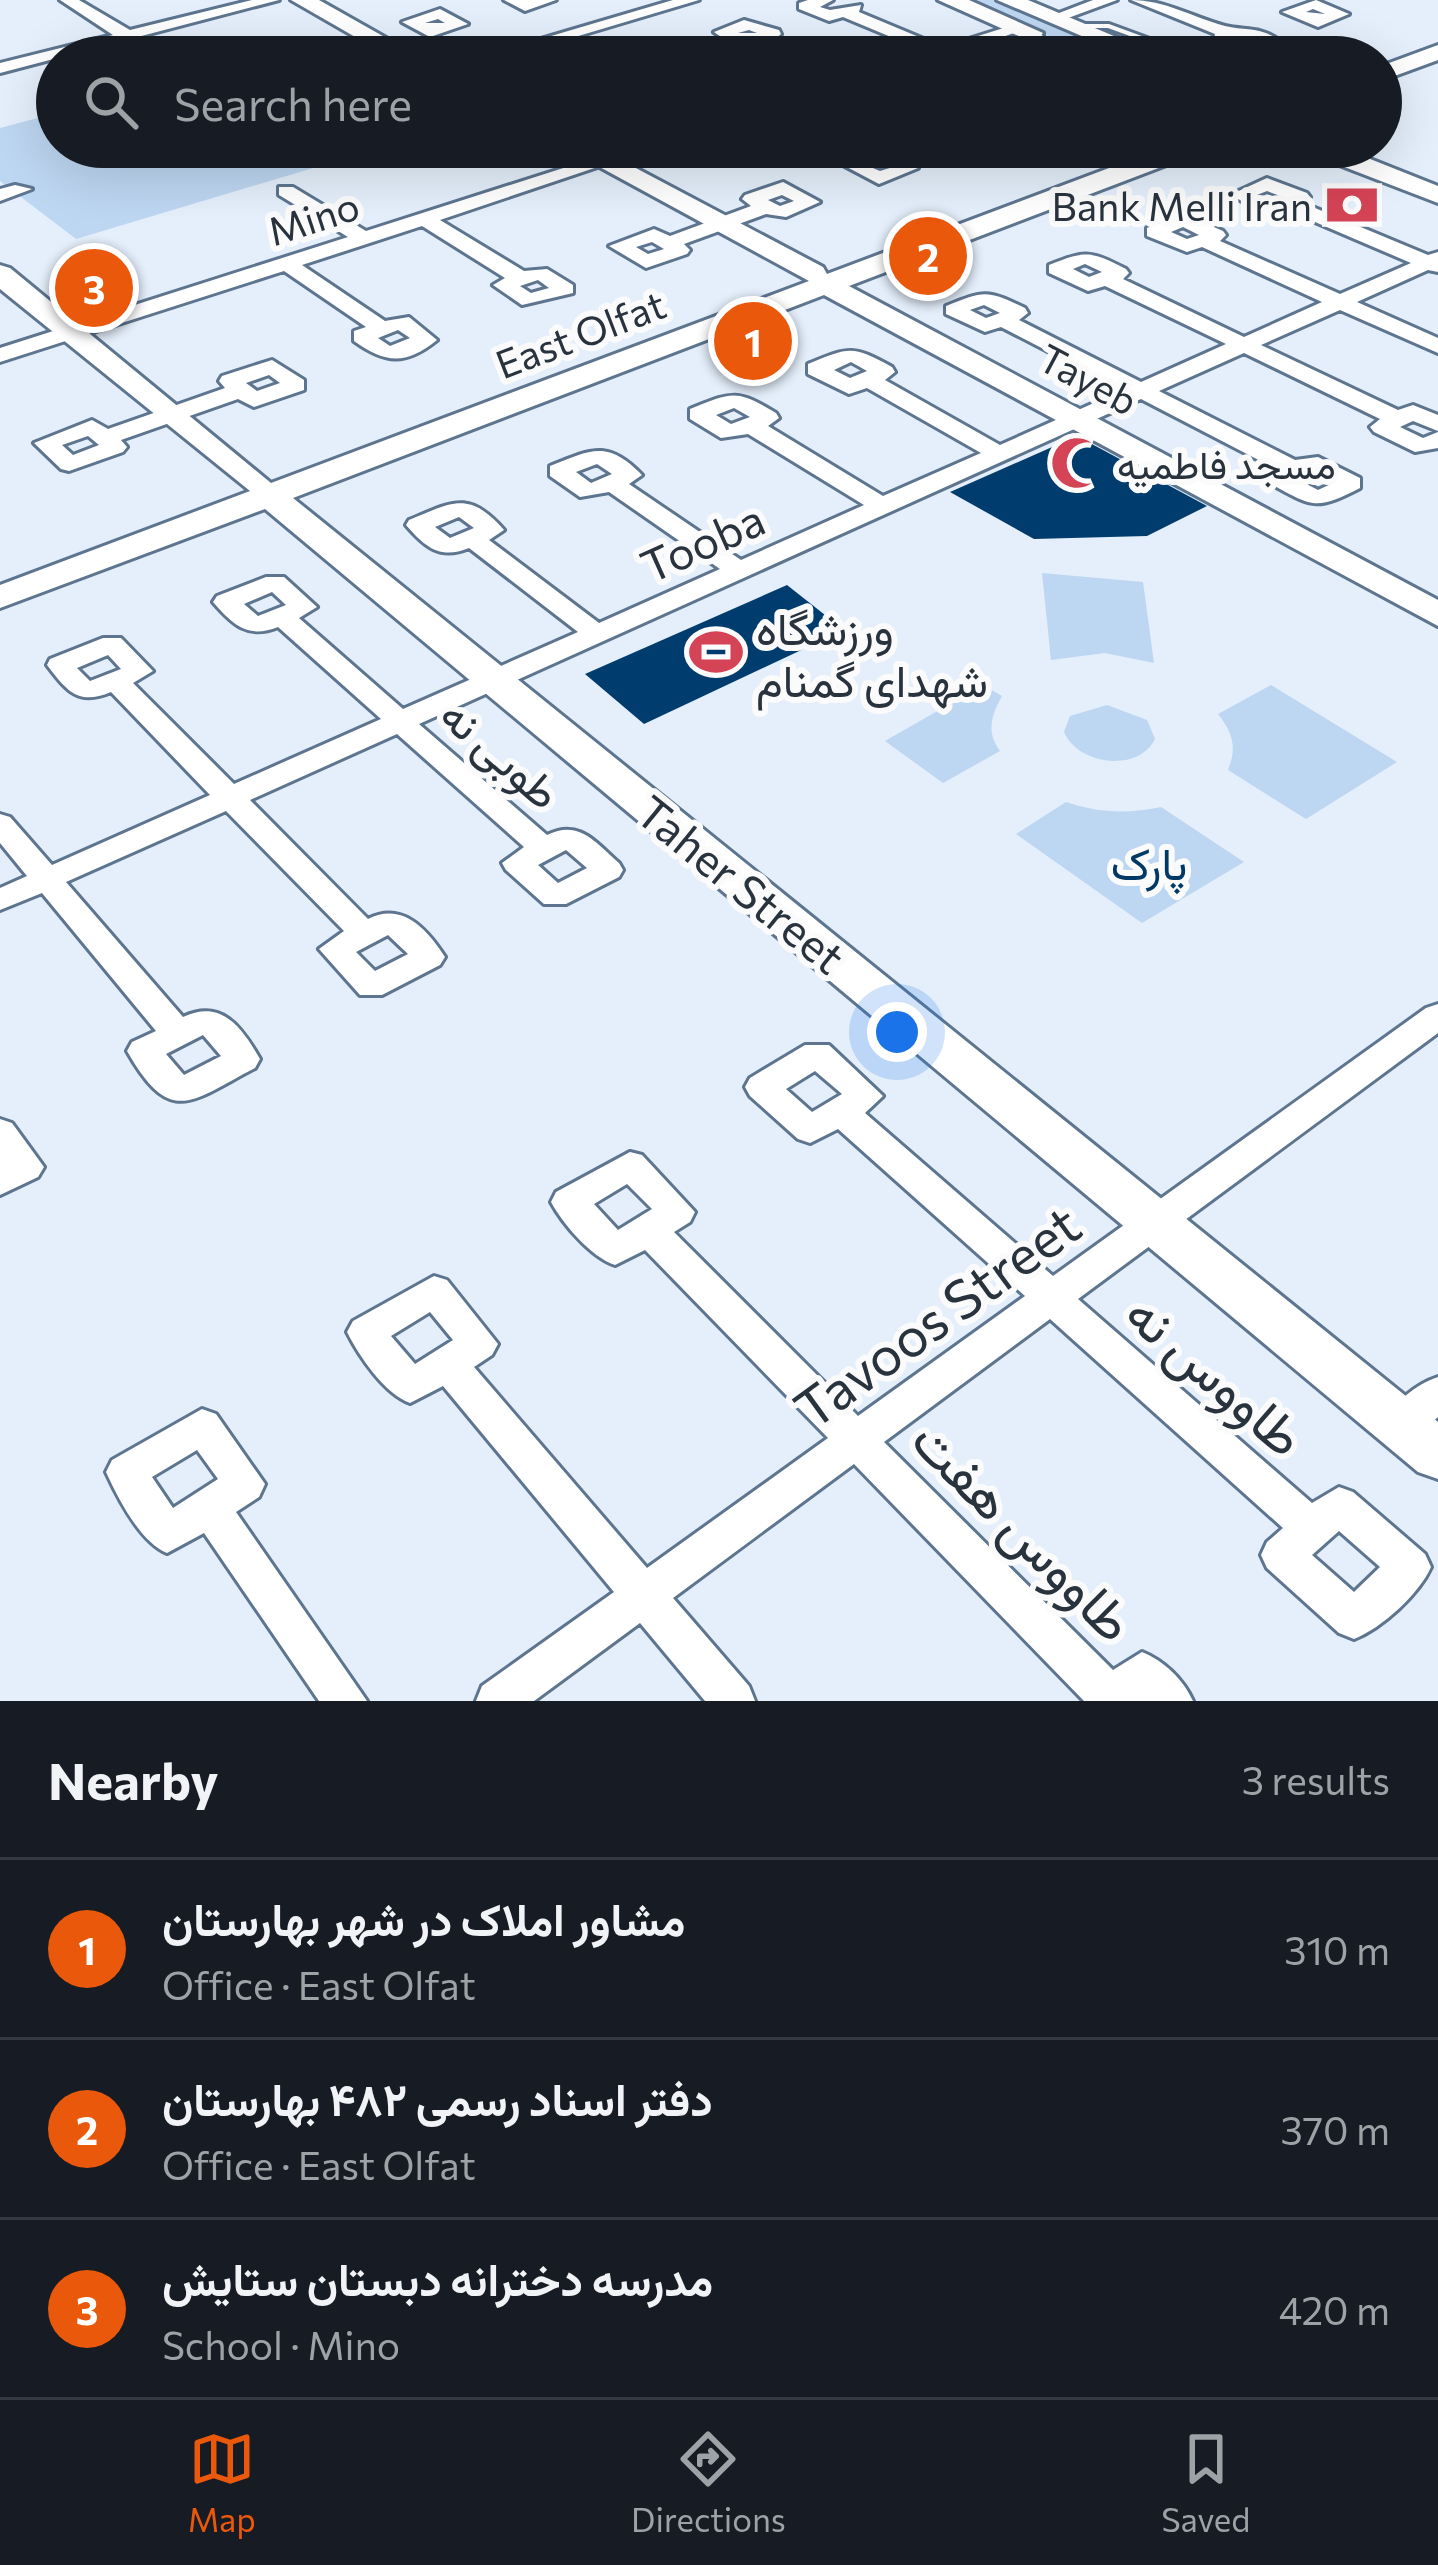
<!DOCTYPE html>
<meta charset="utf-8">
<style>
body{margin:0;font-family:Commissioner,Vazirmatn,sans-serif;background:#20242c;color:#f1f3f6}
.you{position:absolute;left:897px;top:1032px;width:42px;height:42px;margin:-30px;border:9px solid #fff;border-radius:50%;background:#1a73e8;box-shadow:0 0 0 18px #1a73e833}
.badge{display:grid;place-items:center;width:78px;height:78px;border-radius:50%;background:#ea580c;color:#fff;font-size:39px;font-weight:700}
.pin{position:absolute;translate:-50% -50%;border:6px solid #fff;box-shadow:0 3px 12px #0006}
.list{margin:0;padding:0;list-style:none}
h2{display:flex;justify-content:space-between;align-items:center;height:156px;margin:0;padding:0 48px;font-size:51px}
h2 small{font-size:39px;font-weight:400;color:#9ea1a6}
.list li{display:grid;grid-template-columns:78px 1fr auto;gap:36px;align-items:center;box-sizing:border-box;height:180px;padding:0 48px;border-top:3px solid #363941}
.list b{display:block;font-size:45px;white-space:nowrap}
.list p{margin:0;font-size:39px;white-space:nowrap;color:#9ea1a6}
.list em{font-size:39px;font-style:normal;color:#9ea1a6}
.icon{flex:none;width:66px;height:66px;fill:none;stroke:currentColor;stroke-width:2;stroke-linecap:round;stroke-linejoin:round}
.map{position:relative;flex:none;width:1438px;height:1701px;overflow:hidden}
.search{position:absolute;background:#171b24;box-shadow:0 12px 48px #0002;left:36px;right:36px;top:36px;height:132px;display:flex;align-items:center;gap:30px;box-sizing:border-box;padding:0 42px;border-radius:66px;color:#9ea1a6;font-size:45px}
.sheet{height:696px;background:#171b24}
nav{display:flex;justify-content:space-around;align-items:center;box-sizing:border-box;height:168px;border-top:3px solid #363941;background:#171b24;font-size:33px;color:#9ea1a6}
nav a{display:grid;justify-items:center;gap:6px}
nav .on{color:#ea580c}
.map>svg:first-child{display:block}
.green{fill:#bdd6f1}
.building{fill:#003d6e}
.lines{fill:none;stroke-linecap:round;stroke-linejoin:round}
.lane-casing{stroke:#5d758f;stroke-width:6}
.street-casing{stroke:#5d758f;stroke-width:6}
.secondary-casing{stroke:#5d758f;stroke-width:6}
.lane{fill:#fff;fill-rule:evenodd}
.street{fill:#fff;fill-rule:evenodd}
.secondary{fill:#fff;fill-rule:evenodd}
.labels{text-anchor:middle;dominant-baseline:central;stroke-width:12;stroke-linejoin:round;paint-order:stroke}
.far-poi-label{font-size:39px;fill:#29333e;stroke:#fbfbfb;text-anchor:end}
.far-street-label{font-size:39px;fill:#29333e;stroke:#fbfbfb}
.street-label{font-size:45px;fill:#29333e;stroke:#fbfbfb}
.poi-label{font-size:45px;fill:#29333e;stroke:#fbfbfb;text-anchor:start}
.park-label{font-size:45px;fill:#013966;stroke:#fbfbfb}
.near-street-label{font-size:54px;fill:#29333e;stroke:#fbfbfb}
</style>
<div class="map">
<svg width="1438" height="1701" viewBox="0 0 1438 1701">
<rect width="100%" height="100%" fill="#e4effb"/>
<g class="green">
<path d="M958,0H996L1141,57H1101Z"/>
<path d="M57,113V147H383L76,239L0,181V128Z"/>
<path d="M1042,573L1143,582L1154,663L1105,653L1051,660Z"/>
<path d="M1271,685L1397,762L1306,819L1228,770C1237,748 1233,733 1218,714Z"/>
<path d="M976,689H990L1002,696C991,716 986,732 1000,751L943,783L885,741Z"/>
<path d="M1107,705L1147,720L1155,739C1138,773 1078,765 1064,732L1070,716Z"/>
<path d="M1066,802C1099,813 1127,814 1161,807L1244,862L1142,923L1016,834Z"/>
</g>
<g class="building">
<path d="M1077,436L1207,506L1147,536L1034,539L950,492Z"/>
<path d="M787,585L844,630L644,724L585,674Z"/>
</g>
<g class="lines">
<g class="lane-casing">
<g id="lane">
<path d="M1075,24H1109L1158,42L1144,57L1140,54L1149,43L1108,28H1072L1071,26Z"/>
<path d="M1039,33L1043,36L1047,45L1073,57H1061L1040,49L1035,36Z"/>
</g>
</g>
<g class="street-casing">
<g id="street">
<path d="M60,0H79L130,30L252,0H279L0,73V63L113,35Z"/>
<path d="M504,0H556L525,11Z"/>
<path d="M673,0H699L508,57H480Z"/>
<path d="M808,0H833L820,7L830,10L861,5L859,12L943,47L1020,23L1028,28L958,53L961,57H921L927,52L843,17L829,21L799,9V3Z"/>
<path d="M1093,0H1117L1060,21L1046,18Z"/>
<path d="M1131,0C1165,0 1192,17 1225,26C1245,31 1259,26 1279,40C1255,57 1239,52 1213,42L1215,34ZM1243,36L1255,40L1247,43L1235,38Z"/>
<path d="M1316,0L1349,14L1318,27L1282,12ZM1313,9L1325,14L1306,12Z"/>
<path d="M440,9L468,24L430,37L402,22ZM438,19L445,23H425Z"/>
<path d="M744,20L779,30L781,34L775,39L812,57C791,57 780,48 761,45C743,41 731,45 714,32ZM749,30L757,33H738Z"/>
<path d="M658,44L683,57H624L627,53Z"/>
<path d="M629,147H657L440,220L524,271L547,269L573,285V293L522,305L493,285L505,278L422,226L302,265L385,321L409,317L437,340C405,366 385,363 354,341V331L366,327L284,271L0,362V348L348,237L279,195V187H293L366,231ZM538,280L549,288L531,293L520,286ZM398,330L410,338L390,346L378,338Z"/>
<path d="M882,149L918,168L879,184L843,165ZM881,162L893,167L880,171L868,166Z"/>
<path d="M1267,178L1307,193L1310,197L1303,203L1428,255L1438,252V272L1428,270L1357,302L1438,338V353L1340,310L1261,345L1398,410L1413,405L1438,415V431L1413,421L1400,427L1423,438L1438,432V448L1415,452L1374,432L1370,427L1380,419L1244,353L1159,391L1295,460L1318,457L1360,478V488C1315,511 1313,507 1269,483L1265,478L1276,469L1141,399L419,724L547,835C579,819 595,842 619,863L623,870L619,877L566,904H544L506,870L502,863L524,847L397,734L250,800L368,919C402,902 426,928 445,957L440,965L382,995H360L319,949L344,931L226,811L66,882L183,1017C221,999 241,1026 260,1059L255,1068C191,1101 171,1128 127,1051L132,1042L156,1031L42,893L0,910V888L27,876L0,843V814L10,817L52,865L210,795L111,692C78,706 67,691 47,665L50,659L103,638H121L153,671L133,683L234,784L381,719L278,627C248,639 233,625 213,602L217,596L266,577H284L317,607L299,618L403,709L578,632L469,548C440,560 425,547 406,525L409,520C453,502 469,490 504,530L489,540L599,623L720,569L609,492L580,497L550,476V466C591,450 607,439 642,475L629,484L741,560L864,505L748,434L721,438L690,419V409C733,392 736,389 776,413L779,418L768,426L883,496L981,453L867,388L849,394L808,374V364C850,347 852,345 892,367L895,372L885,380L1000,445L1123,390L1001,327L985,332L946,314V306C985,290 987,290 1025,308L1028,313L1019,320L1141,382L1226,344L1105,286L1088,291L1049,273V265C1087,250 1090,251 1126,269L1129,273L1123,279L1244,337L1322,302L1202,247L1187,252L1147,236V228C1184,213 1187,215 1223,231L1226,235L1220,241L1340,294L1411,263L1287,210L1266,213L1230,195ZM1267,191L1283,197L1273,202L1257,195ZM1183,227L1199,235L1187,239L1171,232ZM1085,264L1102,272L1089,277L1073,269ZM984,305L1000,313L986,318L970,310ZM851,362L867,371L850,378L834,370ZM734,408L750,417L731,424L716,415ZM597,464L612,474L591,483L576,472ZM1310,471L1333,483L1318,490L1295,478ZM459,517L474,528L450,538L435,527ZM272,592L286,605L258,616L244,604ZM108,655L121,669L90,681L77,668ZM566,850L587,868L558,883L538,865ZM388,935L408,954L375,971L356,952ZM203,1035L221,1056L184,1075L166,1054Z"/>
<path d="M783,182L820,202L786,217L766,214L684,244L690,250L687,254L646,268L609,246L654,229L670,236L751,206L742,199L745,195ZM782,195L794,201L780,206L768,200ZM652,242L664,249L648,254L636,247Z"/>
<path d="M15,185L32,189L0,201V189Z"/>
<path d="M272,360L304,380V390L254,407L238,399L121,440L127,447L123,452L69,471L61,469L34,443L92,420L108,429L225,388L219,381L222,376ZM269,375L280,383L257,391L246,383ZM88,436L99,445L73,455L62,445Z"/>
<path d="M1438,1004V1033L1078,1299L1312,1503L1339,1487L1353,1492L1425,1554L1431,1567C1419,1594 1382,1628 1354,1639L1339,1633L1267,1568L1261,1555L1267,1542L1283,1528L1050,1319L884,1442L1113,1670L1142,1652C1164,1661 1183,1679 1193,1701H1084L854,1464L673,1598L749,1686L755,1701H705L640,1623L534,1701H476L482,1686L614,1592L443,1386L410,1403C385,1394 359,1356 347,1332L353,1321L434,1276L447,1280L498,1344L492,1355L474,1367L647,1568L828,1438L645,1250L615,1265C591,1257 563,1224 551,1202L556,1192L630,1152L642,1155L695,1212L690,1222L674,1232L858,1416L1025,1296L838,1129L810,1143L798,1139L750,1096L745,1087L750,1078L805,1045H829L883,1096L865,1113L1053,1276L1426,1008ZM815,1071L842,1094L812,1112L786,1089ZM627,1184L652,1209L618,1230L594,1204ZM430,1312L453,1340L415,1364L391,1336ZM1339,1531L1380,1567L1354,1592L1312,1555Z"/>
<path d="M0,1119L12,1123L44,1167L38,1177L0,1195Z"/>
<path d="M1438,1377V1417C1421,1432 1411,1445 1388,1437L1382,1425C1392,1404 1416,1384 1438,1377Z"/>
<path d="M202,1409L216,1414L265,1484L259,1497L236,1512L367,1701H319L204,1533L167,1553C140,1542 118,1498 106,1472L112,1460ZM197,1450L218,1479L173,1508L152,1477Z"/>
</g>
</g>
<g class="secondary-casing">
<g id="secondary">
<path d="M291,0H319L420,57H390Z"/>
<path d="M938,0H969L1043,33L1039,38H1023Z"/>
<path d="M997,0H1028L1164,57H1131Z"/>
<path d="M1438,45V60L1381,81V66Z"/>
<path d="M563,147H596L823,267L827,274L1165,147H1202L1198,153L849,286L1438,600V626L824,295L293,498L1438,1422V1479L1418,1472L265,509L0,608V585L250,491L0,289V265L10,268L271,483L809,281Z"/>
<path d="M1304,147H1340L1438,186V203L1308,153Z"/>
</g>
</g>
<use href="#lane" class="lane"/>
<use href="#street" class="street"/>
<use href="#secondary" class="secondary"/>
</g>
<defs>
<g id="bank-bare" transform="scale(4.14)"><path d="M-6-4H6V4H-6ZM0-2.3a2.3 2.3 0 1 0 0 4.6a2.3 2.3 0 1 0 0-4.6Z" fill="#d44356" stroke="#fbfbfb" stroke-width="2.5" paint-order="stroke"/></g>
<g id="mosque-bare" transform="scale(4.14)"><path d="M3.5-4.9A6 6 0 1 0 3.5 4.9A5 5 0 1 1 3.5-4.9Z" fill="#d44356" stroke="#fbfbfb" stroke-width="2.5" paint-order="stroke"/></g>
<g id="stadium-bare" transform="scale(4.14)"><path d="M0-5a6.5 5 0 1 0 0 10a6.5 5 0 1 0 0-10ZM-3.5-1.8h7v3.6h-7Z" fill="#d44356" stroke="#fbfbfb" stroke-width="2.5" paint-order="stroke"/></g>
</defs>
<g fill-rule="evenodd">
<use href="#bank-bare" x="1352" y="205"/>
<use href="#mosque-bare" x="1077" y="463"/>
<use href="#stadium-bare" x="716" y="652"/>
</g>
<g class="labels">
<g class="far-poi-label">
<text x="1312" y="205">Bank Melli Iran</text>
<text x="1117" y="463" text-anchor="start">مسجد فاطمیه</text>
</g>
<g class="far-street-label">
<text transform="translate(313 217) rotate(-18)">Mino</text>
<text transform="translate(580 333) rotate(-21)">East Olfat</text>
<text transform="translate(1089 378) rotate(28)">Tayeb</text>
</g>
<g class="street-label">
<text transform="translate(702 541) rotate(-24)">Tooba</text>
<text transform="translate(502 752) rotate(41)">طوبی نه</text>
<text transform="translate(742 883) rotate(39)">Taher Street</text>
</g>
<g class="poi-label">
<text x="756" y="626">ورزشگاه<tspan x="756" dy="52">شهدای گمنام</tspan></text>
</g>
<g class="park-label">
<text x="1149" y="861">پارک</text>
</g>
<g class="near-street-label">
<text transform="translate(936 1315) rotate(-36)">Tavoos Street</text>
<text transform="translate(1217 1373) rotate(41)">طاووس نه</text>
<text transform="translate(1025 1529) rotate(45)">طاووس هفت</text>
</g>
</g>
</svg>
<div class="you"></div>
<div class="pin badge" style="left:753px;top:341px">1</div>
<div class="pin badge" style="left:928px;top:256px">2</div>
<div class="pin badge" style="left:94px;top:288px">3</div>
<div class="search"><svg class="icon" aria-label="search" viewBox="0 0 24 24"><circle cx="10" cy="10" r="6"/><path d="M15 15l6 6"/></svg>Search here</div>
</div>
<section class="sheet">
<h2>Nearby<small>3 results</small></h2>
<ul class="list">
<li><span class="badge">1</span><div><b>مشاور املاک در شهر بهارستان</b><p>Office · East Olfat</p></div><em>310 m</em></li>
<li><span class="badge">2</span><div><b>دفتر اسناد رسمی ۴۸۲ بهارستان</b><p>Office · East Olfat</p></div><em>370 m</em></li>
<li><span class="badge">3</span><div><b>مدرسه دخترانه دبستان ستایش</b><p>School · Mino</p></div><em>420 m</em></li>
</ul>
</section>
<nav>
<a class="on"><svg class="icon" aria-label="map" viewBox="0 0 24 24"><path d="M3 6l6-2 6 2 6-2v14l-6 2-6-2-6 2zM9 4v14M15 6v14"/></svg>Map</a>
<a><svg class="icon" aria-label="directions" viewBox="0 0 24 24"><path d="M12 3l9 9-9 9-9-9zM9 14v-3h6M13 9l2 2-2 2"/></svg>Directions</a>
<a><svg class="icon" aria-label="saved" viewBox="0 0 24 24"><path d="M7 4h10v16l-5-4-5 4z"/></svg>Saved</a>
</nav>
